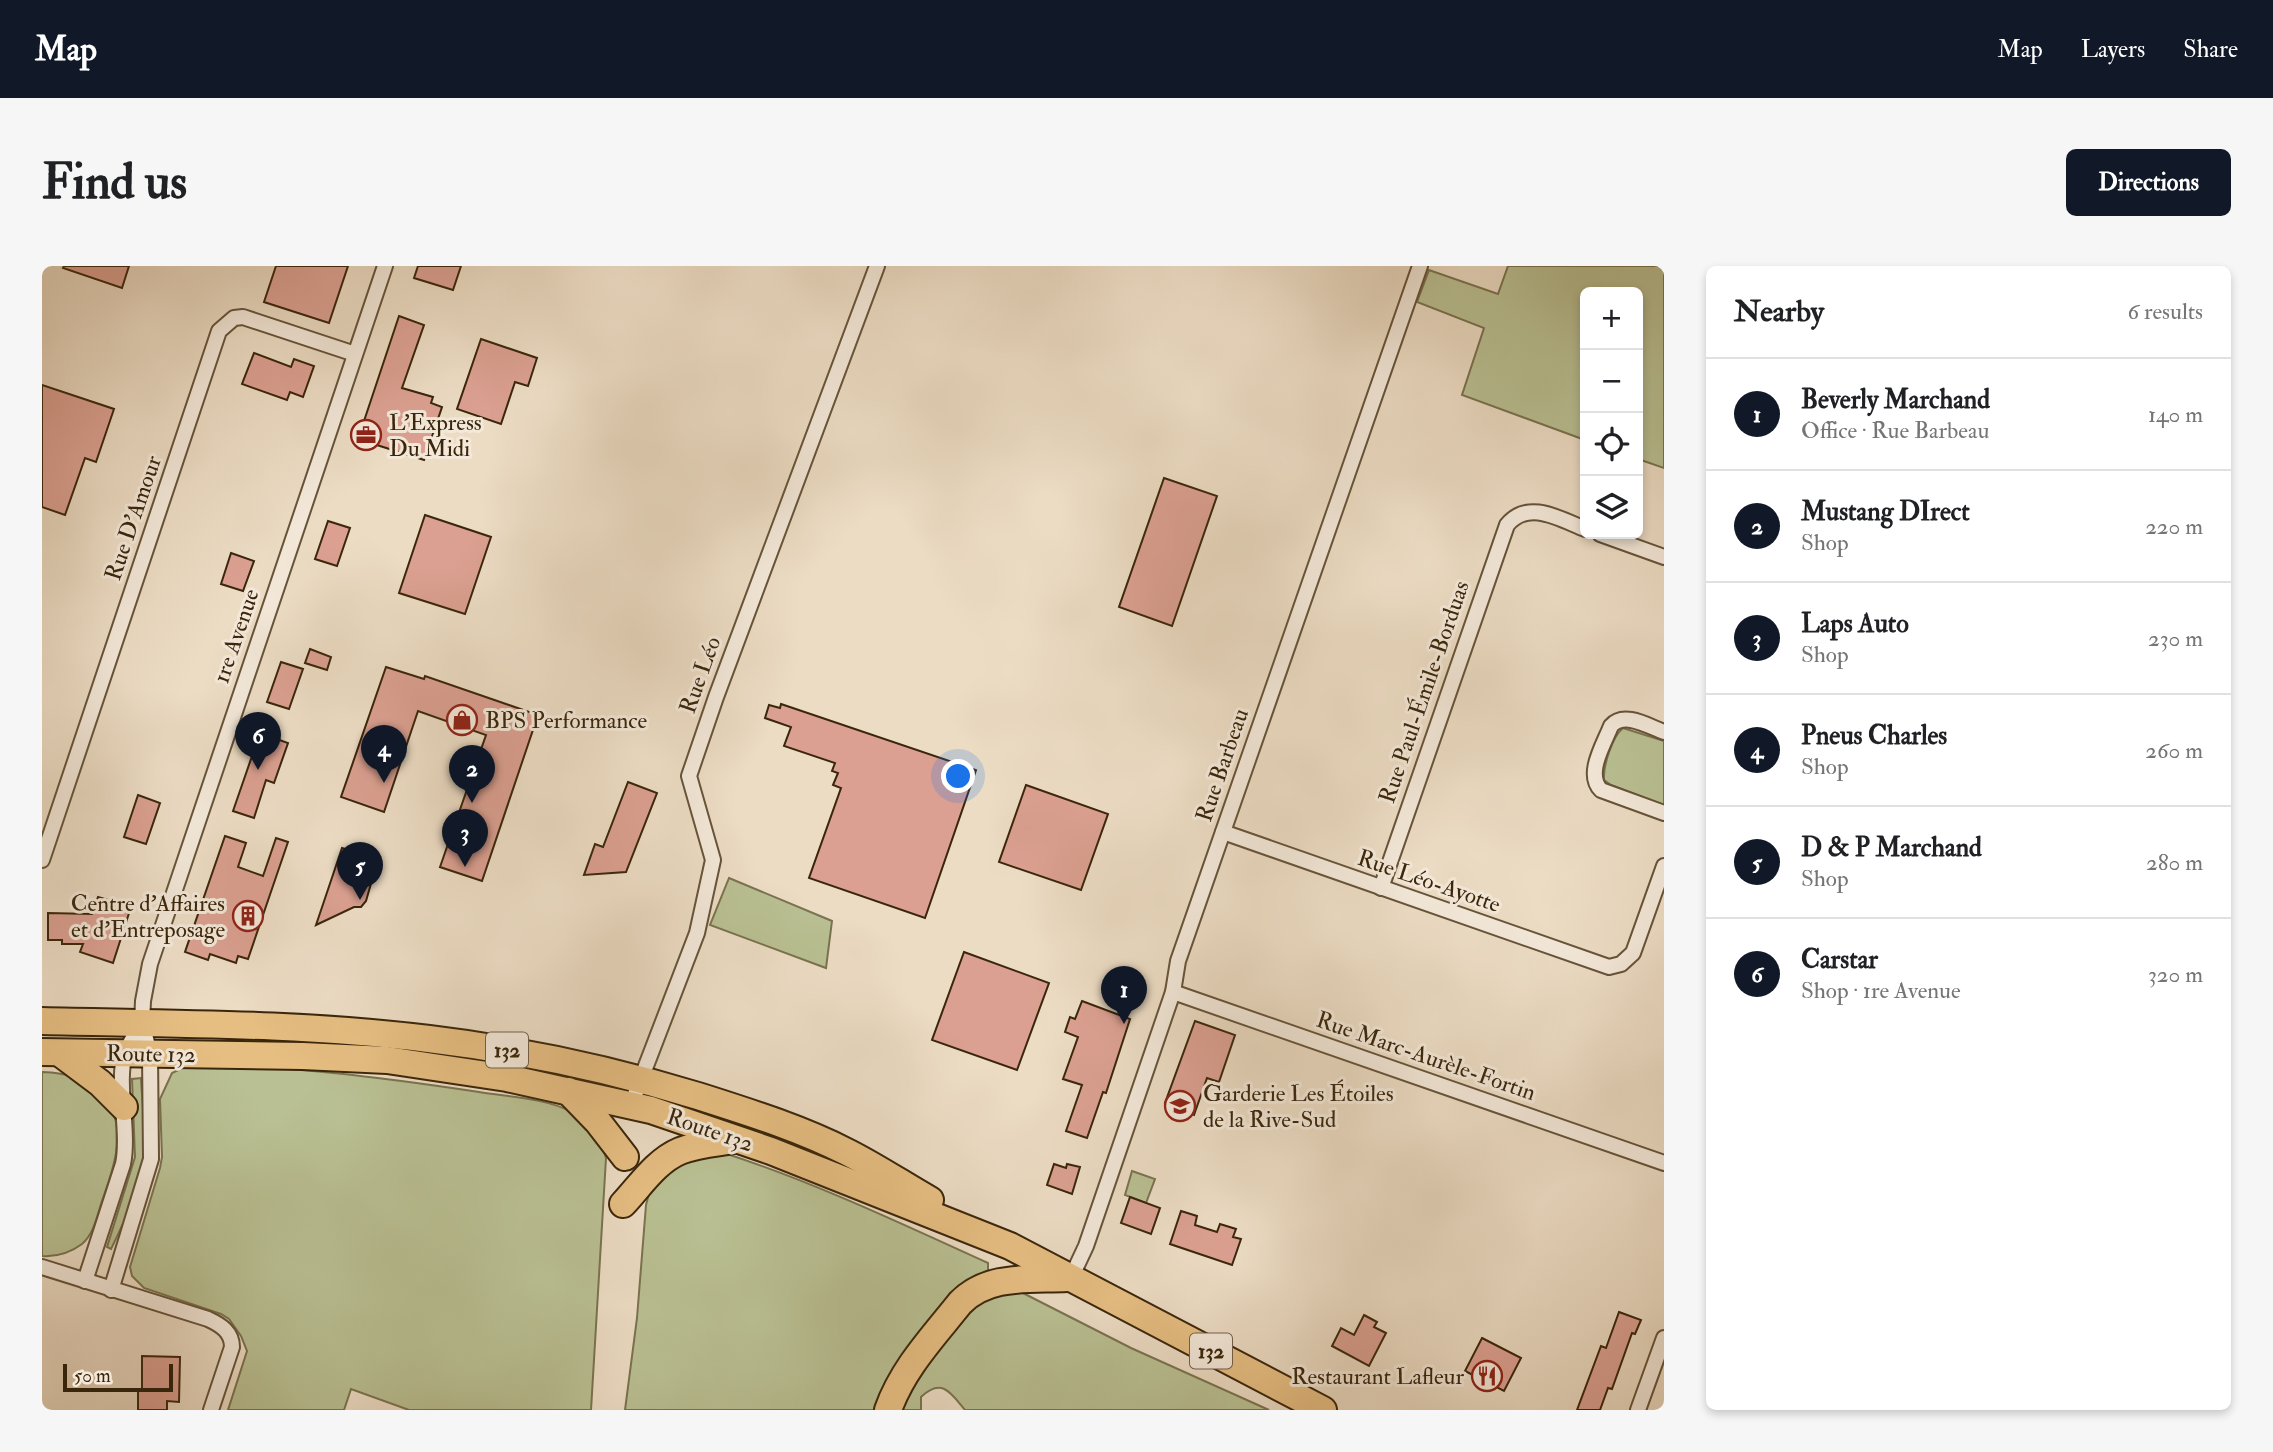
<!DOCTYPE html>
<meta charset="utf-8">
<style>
body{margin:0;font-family:"IM FELL Double Pica",serif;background:#f6f6f6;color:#202124}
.controls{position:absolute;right:21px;top:21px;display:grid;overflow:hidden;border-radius:10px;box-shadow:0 4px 10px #0003}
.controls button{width:63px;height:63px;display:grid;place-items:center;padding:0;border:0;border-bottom:2px solid #e0e0e0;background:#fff;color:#202124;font:35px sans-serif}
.scale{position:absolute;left:21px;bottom:18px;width:110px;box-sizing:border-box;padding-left:7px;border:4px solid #3a260b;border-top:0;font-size:19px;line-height:24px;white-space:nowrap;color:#3a260b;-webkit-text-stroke:5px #f3e8d9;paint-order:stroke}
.you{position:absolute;left:917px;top:511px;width:24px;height:24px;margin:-18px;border:5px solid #fff;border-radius:50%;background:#1a73e8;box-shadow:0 0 0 10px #1a73e833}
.badge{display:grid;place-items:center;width:46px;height:46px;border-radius:50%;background:#111827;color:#fff;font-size:23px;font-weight:700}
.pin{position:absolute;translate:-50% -58px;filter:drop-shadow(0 2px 4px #0008)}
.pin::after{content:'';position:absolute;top:37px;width:24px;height:21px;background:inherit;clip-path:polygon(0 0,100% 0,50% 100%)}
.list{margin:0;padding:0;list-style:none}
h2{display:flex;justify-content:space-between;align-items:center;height:91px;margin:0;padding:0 28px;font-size:30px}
h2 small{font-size:23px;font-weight:400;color:#757577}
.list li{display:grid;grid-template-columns:46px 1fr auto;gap:21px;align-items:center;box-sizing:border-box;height:112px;padding:0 28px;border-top:2px solid #e0e0e0}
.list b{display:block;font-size:26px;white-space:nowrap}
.list p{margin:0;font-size:23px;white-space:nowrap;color:#757577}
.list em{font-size:23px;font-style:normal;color:#757577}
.icon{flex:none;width:38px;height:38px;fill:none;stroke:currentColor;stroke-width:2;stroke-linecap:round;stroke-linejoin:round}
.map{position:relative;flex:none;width:1622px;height:1144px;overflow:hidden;border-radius:10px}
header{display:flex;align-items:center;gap:42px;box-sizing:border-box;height:98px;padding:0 35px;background:#111827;color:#fff}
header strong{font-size:33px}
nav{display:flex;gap:38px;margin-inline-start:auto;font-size:24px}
.intro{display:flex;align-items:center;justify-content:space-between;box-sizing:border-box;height:168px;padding:0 42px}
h1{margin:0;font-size:49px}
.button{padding:18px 32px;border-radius:10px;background:#111827;color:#fff;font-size:24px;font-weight:700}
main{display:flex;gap:42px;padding:0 42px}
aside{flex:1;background:#fff;border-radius:10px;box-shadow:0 4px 10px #0003}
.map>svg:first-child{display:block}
.green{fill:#b9c093;stroke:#7a734f;stroke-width:2}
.building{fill:#dba091;stroke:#3a260b;stroke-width:2}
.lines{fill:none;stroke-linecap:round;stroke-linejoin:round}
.street-casing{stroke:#665439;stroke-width:18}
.highway-casing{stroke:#3a260b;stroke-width:30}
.street{stroke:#f3e8d9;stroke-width:14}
.highway{stroke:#e6be82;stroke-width:26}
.labels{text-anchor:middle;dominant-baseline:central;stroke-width:6;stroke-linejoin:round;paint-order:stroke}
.shield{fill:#f3e8d9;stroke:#726049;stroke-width:2}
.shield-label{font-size:21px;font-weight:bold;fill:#3a260b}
.poi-label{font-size:23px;fill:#3a260b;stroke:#f3e8d9;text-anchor:start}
.street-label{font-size:23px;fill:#3a260b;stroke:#f3e8d9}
</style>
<header>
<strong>Map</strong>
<nav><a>Map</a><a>Layers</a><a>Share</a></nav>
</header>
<div class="intro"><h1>Find us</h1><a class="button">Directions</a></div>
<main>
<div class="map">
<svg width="1622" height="1144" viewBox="0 0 1622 1144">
<rect width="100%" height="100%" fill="#ecdcc4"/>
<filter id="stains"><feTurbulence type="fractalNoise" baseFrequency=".00286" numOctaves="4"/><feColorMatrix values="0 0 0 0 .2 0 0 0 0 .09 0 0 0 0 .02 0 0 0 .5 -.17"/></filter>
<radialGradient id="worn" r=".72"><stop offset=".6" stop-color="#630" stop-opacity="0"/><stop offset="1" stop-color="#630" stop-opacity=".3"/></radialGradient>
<g class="green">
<path d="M1466,0H1622V202L1596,193V26H1543V174L1420,129L1442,62L1375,36L1387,4L1456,28Z"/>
<path d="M1581,462L1622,475V539L1569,519L1562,514C1561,500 1570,471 1581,462Z"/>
<path d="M687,612L790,655L784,702L668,659Z"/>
<path d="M145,800C239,798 344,812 437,826C467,831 503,832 530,846C545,854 560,877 564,892L549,1144H367L309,1123L302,1144H186L205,1085L199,1070L187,1053L179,1048L102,1022L90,1010L88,1001L118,902L120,891L118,833L130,807Z"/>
<path d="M0,806C26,807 33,810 52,827C57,832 64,837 68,842C85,867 69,910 60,935C55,950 52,968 40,978C28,987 15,991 0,990Z"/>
<path d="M99,812C100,837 104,864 102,889C98,921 83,955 69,983L65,981L93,891L90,813Z"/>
<path d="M682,887C772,916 860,958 946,997V1010L841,1144H583L595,1052L604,939L608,924L639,892Z"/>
<path d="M1090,905L1113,913L1104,937L1083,929Z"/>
<path d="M975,1024L1089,1082L1227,1144H923C909,1127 900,1111 879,1131V1144H854L858,1133L937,1031Z"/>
</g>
<g class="building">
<path d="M22,0H87L80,22L21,2Z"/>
<path d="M234,0H306L287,57L222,36Z"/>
<path d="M376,0H419L411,24L372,12Z"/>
<path d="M357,50L382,59L360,122L391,131L389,137L400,141L382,194L316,173Z"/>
<path d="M439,73L495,92L486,120L473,116L459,158L415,143Z"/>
<path d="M212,87L249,101L252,93L272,100L261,131L248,126L245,134L200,118Z"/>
<path d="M0,119L72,143L54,196L43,192L23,249L0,241Z"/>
<path d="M1122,212L1175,230L1130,360L1077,341Z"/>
<path d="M383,249L449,271L423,348L357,327Z"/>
<path d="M286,255L308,262L295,300L273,293Z"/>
<path d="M189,287L212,295L201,325L179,318Z"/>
<path d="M268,383L289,391L285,404L263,397Z"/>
<path d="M239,396L261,403L247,443L225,436Z"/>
<path d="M344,401L382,413L383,410L496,449L440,615L398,601L444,469L376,445L342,546L299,531Z"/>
<path d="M739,438L934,504L883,652L767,612L799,522L791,519L796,507L790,505L793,497L742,480L749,461L723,452L727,439L738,442Z"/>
<path d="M218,467L246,477L232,517L224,514L212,552L191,545Z"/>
<path d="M586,516L615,527L584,606L542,609L553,578L561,581Z"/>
<path d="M984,519L1066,548L1039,624L957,596Z"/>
<path d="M96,529L118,537L104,578L82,571Z"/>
<path d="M183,570L204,577L196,601L221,610L234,572L246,576L206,693L196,690L194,697L168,688L166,694L143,686Z"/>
<path d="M300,582L336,593L324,635L319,641H312L274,659Z"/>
<path d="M56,631L89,641L71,697L38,686L41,678H20V674H6V647L50,648Z"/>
<path d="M922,686L1007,717L975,804L890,774Z"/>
<path d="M1040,735L1088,753L1064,827L1061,826L1045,872L1024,865L1040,819L1021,813L1036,771L1023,766L1028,751L1033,753Z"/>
<path d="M1153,755L1193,769L1177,816L1165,812L1152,849L1123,837Z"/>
<path d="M1012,898L1024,902L1025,898L1038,901L1030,928L1005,919Z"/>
<path d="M1088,931L1118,942L1109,968L1079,957Z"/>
<path d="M1139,945L1155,950L1153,959L1175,966L1178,958L1194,963L1191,971L1199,973L1190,999L1128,978Z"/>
<path d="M1577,1046L1599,1054L1593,1068L1590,1067L1570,1123L1566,1122L1558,1144H1535L1559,1080L1564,1082Z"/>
<path d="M1322,1049L1335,1056L1332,1061L1344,1067L1327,1100L1290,1080L1299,1062L1312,1069Z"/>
<path d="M1440,1072L1479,1092L1462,1125L1423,1105Z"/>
<path d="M100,1090L138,1091L137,1136L125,1135V1144H96V1125H100Z"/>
</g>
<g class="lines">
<g class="street-casing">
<g id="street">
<path d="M1558,268L1622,291"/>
<path d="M1622,466C1606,460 1582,445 1569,460C1562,478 1543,508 1559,524L1622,547"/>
<path d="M1181,566L1567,701L1579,698L1591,687L1622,600"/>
<path d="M0,594L177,65L192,52L201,51L313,88"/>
<path d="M1339,622L1465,259C1486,233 1518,253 1543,263"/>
<path d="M1131,726L1622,897"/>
<path d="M589,839L655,667L671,594L647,510L674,431L835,0"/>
<path d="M0,1001L166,1053C179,1059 190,1066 190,1081L169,1144"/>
<path d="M1029,1012L1044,980L1131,726L1136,695L1378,0"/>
<path d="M43,1015L81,898C88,865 73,813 84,786C87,776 95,767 100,757"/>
<path d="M69,1024L109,893L108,788L100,757L101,735L108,698L343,0"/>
<path d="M1596,1144L1622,1072"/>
</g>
</g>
<g class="highway-casing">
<g id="highway">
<path d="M0,755C128,758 259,757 387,773C478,784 568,803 656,830C706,846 758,862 805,886C833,900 860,918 888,934"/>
<path d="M0,786L261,790L345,794L465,812L609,844L729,885L968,980L1281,1144"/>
<path d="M18,787L58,817L82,841"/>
<path d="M526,825L556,856L583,891"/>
<path d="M581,938C598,920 614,895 638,885C655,878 674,877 692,874"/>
<path d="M846,1144C861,1102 891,1071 918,1037C946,1008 987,1014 1025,1012"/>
</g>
</g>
<use href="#street" class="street"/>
<use href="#highway" class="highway"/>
</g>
<defs>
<g id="office-ring" transform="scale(1.575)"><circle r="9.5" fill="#f3e8d9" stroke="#8f2418" stroke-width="1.5"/><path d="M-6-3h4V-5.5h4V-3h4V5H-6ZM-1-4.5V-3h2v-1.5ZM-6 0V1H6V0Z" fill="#8f2418"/></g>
<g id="shop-ring" transform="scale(1.575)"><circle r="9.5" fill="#f3e8d9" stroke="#8f2418" stroke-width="1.5"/><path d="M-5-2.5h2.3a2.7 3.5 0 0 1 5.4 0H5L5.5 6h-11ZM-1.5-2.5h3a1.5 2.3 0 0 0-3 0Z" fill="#8f2418"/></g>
<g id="building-ring" transform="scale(1.575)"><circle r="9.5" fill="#f3e8d9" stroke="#8f2418" stroke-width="1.5"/><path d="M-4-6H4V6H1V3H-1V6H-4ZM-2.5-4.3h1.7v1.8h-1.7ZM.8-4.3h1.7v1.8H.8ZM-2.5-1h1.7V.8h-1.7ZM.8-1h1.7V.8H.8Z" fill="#8f2418"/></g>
<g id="school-ring" transform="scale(1.575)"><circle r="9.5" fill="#f3e8d9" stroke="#8f2418" stroke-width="1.5"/><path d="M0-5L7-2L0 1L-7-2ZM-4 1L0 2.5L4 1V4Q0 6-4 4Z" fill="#8f2418"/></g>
<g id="restaurant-ring" transform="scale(1.575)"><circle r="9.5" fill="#f3e8d9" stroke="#8f2418" stroke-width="1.5"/><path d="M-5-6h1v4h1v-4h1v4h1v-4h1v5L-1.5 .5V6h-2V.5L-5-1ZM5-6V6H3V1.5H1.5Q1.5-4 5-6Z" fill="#8f2418"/></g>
</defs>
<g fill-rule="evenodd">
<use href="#office-ring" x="324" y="169"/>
<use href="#shop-ring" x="420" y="454"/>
<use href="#building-ring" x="206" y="650"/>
<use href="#school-ring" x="1138" y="840"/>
<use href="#restaurant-ring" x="1445" y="1110"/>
</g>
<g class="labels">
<g class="shield">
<rect x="444" y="766.5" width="42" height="35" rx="5"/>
<rect x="1148" y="1067.5" width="42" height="35" rx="5"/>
</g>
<g class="shield-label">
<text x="465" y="784">132</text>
<text x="1169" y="1085">132</text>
</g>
<g class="poi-label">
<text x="347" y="156">L'Express<tspan x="347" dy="26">Du Midi</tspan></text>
<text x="443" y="454">BPS Performance</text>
<text x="183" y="637" text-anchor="end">Centre d'Affaires<tspan x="183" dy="26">et d'Entreposage</tspan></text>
<text x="1161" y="827">Garderie Les Étoiles<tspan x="1161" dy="26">de la Rive-Sud</tspan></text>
<text x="1422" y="1110" text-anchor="end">Restaurant Lafleur</text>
</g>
<g class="street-label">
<text transform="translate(91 252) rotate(-71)">Rue D'Amour</text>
<text transform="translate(194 370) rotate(-71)">1re Avenue</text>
<text transform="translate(658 409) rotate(-70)">Rue Léo</text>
<text transform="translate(1382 426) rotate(-71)">Rue Paul-Émile-Borduas</text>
<text transform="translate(1180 499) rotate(-71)">Rue Barbeau</text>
<text transform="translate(1387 615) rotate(19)">Rue Léo-Ayotte</text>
<text transform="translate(109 788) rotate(1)">Route 132</text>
<text transform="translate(1384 790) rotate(19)">Rue Marc-Aurèle-Fortin</text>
<text transform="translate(668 864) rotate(19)">Route 132</text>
</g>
</g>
<rect width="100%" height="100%" filter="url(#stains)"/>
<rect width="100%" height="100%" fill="url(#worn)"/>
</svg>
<div class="controls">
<button>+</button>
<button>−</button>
<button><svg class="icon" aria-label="locate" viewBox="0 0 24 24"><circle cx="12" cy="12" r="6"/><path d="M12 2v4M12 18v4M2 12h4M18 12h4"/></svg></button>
<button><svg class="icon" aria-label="layers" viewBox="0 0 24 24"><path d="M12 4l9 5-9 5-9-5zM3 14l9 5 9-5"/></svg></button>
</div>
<div class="scale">50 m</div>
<div class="you"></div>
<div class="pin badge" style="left:1082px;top:758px">1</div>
<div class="pin badge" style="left:430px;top:537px">2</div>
<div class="pin badge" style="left:423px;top:601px">3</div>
<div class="pin badge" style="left:342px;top:517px">4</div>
<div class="pin badge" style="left:318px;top:634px">5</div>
<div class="pin badge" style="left:216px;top:504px">6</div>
</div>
<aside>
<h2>Nearby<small>6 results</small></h2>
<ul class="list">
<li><span class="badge">1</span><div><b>Beverly Marchand</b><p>Office · Rue Barbeau</p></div><em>140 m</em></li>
<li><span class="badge">2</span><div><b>Mustang DIrect</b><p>Shop</p></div><em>220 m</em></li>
<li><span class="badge">3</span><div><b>Laps Auto</b><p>Shop</p></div><em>230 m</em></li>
<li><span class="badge">4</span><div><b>Pneus Charles</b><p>Shop</p></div><em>260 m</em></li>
<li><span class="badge">5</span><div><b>D &amp; P Marchand</b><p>Shop</p></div><em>280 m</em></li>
<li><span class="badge">6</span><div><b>Carstar</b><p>Shop · 1re Avenue</p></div><em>320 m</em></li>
</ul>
</aside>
</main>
